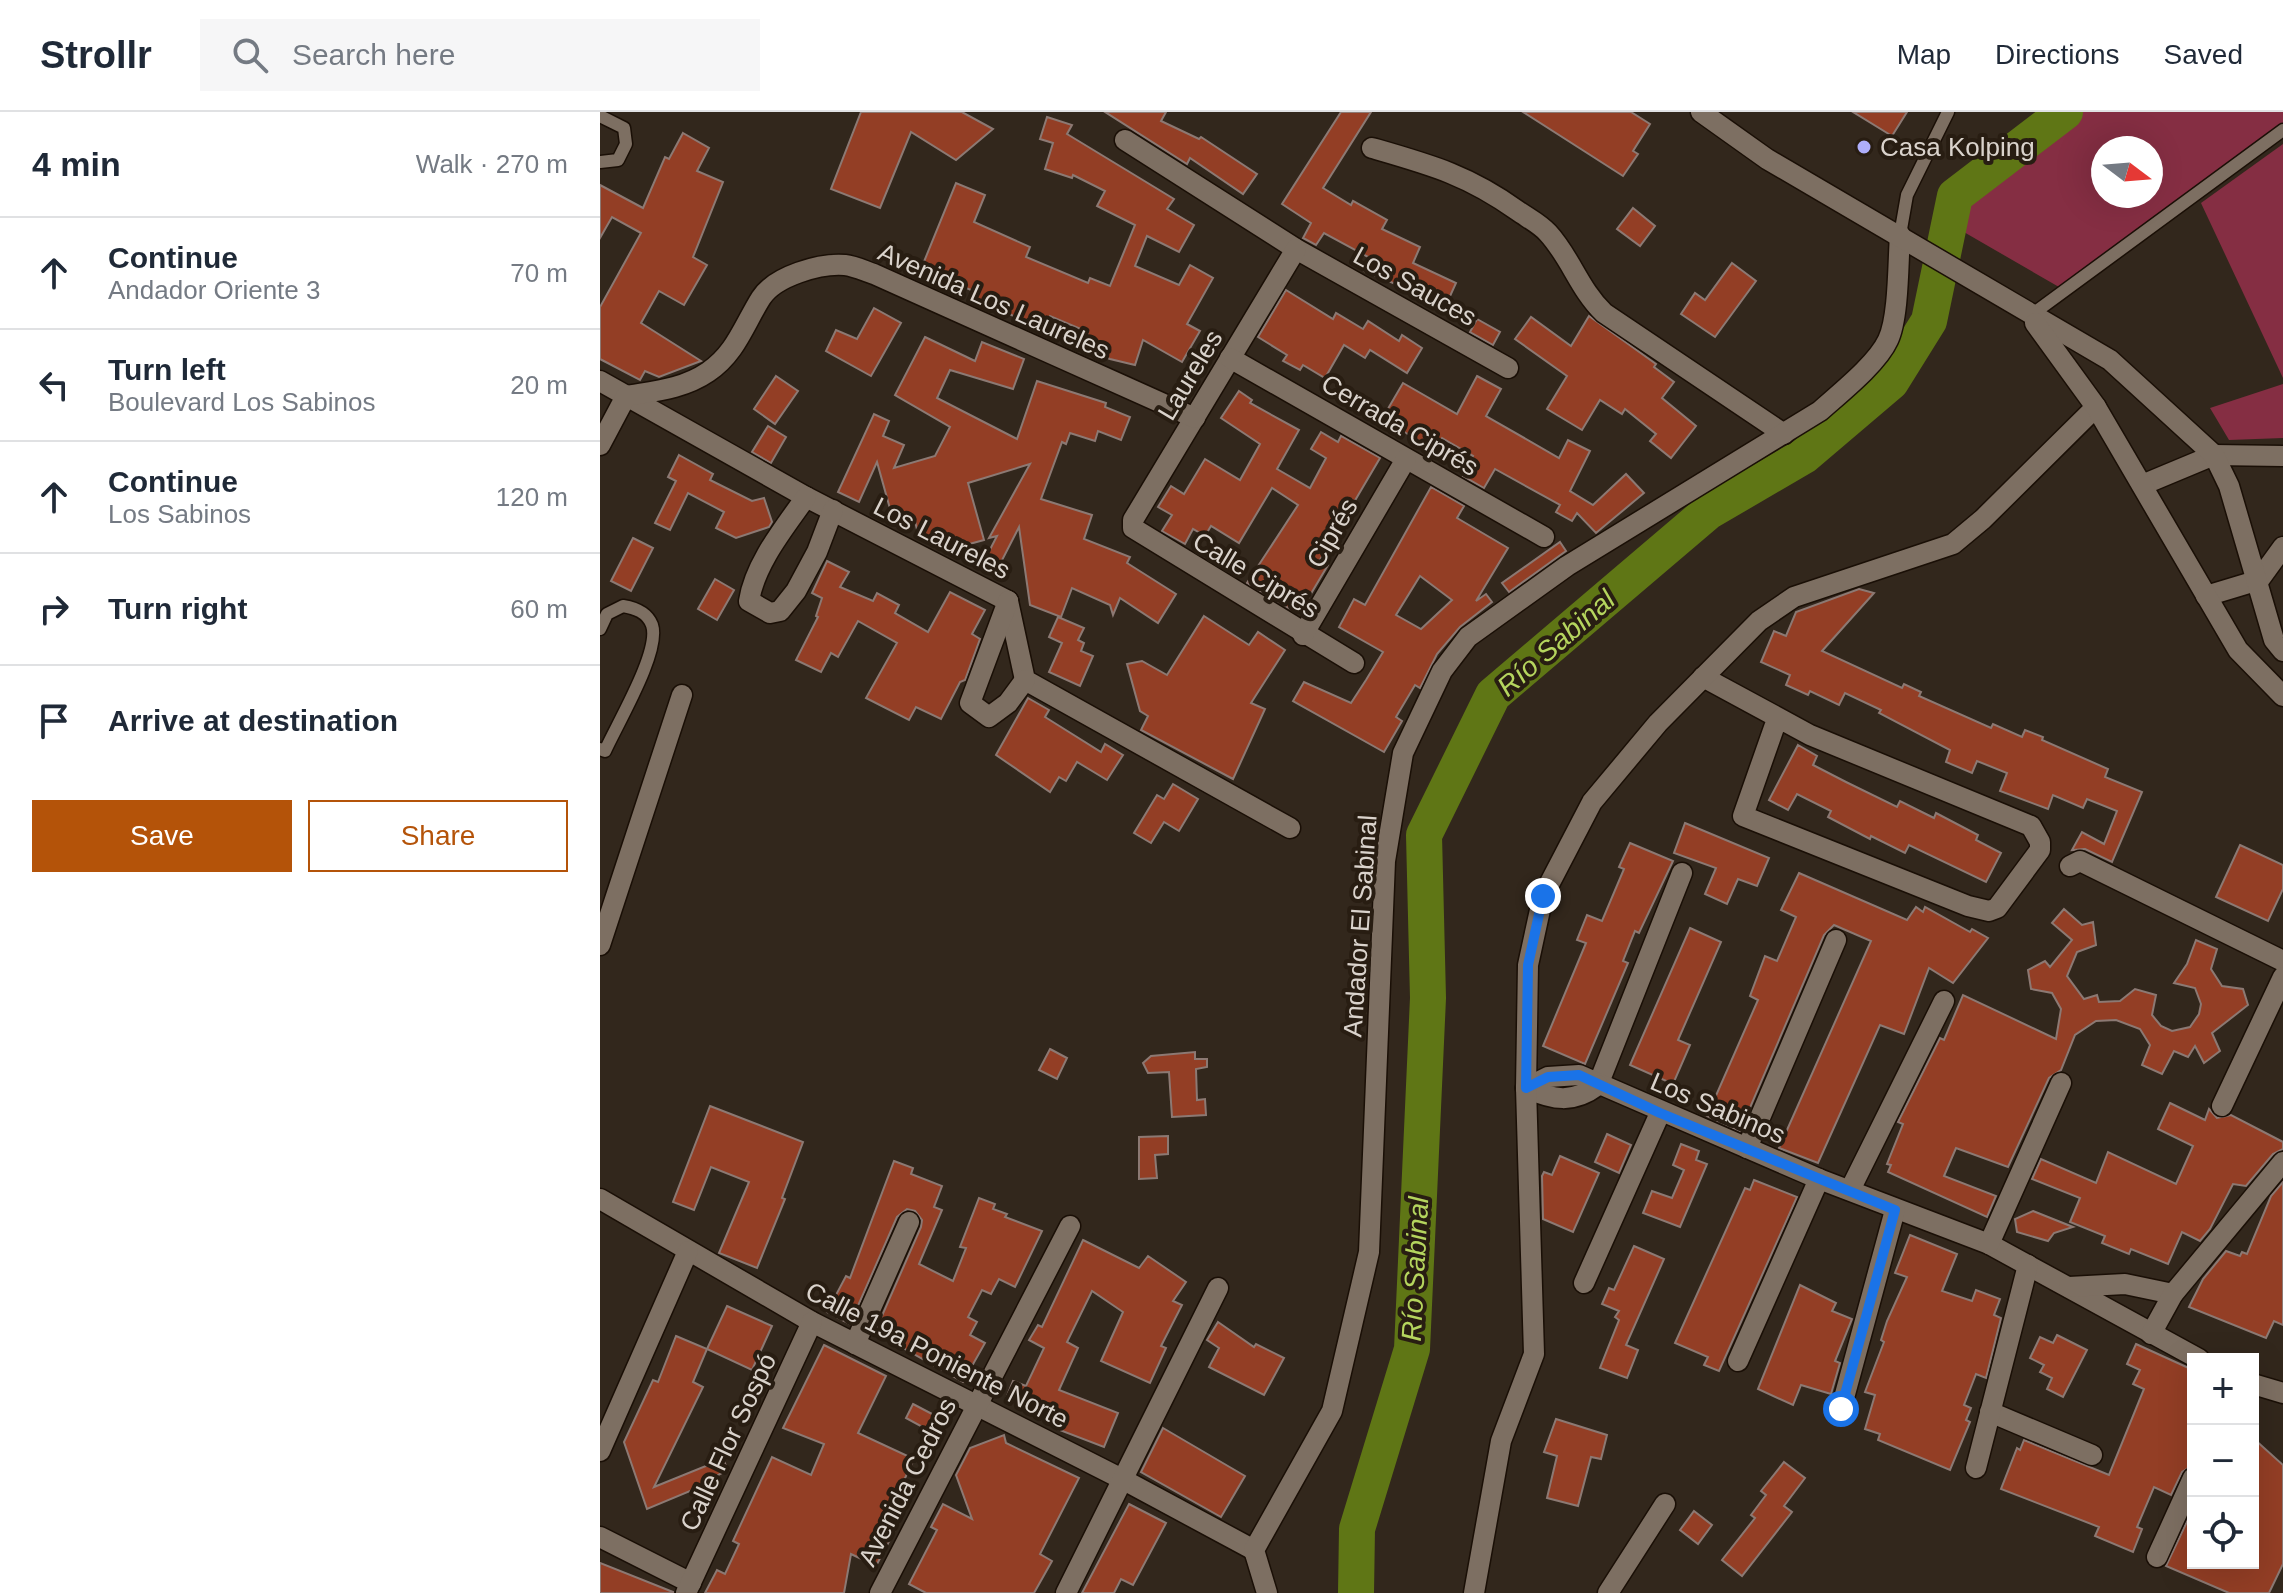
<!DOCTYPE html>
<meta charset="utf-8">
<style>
body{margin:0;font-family:Helvetica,sans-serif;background:#f6f6f7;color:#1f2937}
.controls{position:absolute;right:24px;bottom:24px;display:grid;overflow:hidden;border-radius:0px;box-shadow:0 8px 32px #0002}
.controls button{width:72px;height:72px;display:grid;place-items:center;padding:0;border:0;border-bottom:2px solid #e0e1e3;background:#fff;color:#1f2937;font:40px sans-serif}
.compass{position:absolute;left:1491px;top:24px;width:72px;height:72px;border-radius:50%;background:#fff;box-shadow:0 8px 32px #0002;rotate:106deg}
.stop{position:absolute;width:24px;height:24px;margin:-18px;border:6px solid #1a73e8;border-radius:50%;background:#fff}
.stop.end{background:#1a73e8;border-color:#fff;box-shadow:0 2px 8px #0008}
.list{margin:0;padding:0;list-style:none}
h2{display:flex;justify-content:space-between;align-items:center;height:104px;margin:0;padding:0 32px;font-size:34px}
h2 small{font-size:26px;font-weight:400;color:#747a83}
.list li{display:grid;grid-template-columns:52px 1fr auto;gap:24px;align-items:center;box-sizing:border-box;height:112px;padding:0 32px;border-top:2px solid #e0e1e3}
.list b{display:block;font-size:30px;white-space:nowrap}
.list p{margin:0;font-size:26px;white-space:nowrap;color:#747a83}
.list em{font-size:26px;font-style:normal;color:#747a83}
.actions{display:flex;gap:16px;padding:24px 32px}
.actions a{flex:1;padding:18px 0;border:2px solid #b45309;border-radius:0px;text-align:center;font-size:28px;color:#b45309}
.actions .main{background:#b45309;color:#fff}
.icon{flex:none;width:44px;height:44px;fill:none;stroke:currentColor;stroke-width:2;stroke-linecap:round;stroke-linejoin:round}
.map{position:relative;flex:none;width:1683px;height:1481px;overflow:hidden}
header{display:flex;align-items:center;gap:48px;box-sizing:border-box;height:112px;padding:0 40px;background:#fff;border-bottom:2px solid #e0e1e3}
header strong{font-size:38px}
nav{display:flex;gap:44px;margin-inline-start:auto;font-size:28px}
.search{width:560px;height:72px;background:#f6f6f7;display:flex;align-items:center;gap:20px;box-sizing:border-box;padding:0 28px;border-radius:0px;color:#747a83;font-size:30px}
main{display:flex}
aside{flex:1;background:#fff}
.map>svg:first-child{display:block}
.forest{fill:#852e43;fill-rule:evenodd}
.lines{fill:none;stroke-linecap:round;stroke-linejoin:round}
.river{stroke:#5f7615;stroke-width:36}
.building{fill:#933e25;stroke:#8c7973;stroke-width:2;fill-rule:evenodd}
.service-casing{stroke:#1a0f06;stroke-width:15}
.minor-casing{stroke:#1a0f06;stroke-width:23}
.secondary-casing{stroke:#1a0f06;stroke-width:23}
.service{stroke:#7d6f62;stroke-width:12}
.minor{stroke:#7d6f62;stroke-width:20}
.secondary{stroke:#7d6f62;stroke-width:20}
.route{stroke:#1a73e8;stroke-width:10}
.poi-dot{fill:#aeaefa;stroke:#281d12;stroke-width:3}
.labels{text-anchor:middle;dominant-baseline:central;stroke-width:8;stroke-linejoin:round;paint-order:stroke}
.poi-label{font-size:26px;fill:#dad3cc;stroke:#281d12;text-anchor:start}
.street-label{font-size:26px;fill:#dad3cc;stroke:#281d12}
.water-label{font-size:28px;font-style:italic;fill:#b5d55e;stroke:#281d12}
</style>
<header>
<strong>Strollr</strong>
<div class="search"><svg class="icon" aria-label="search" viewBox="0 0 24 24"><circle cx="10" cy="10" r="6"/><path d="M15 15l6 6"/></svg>Search here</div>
<nav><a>Map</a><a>Directions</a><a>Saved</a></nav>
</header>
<main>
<aside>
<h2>4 min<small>Walk · 270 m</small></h2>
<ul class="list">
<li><svg class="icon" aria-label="ahead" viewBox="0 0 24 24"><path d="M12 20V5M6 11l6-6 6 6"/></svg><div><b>Continue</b><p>Andador Oriente 3</p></div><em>70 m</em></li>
<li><svg class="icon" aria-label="left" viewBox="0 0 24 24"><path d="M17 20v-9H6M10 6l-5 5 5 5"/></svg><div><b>Turn left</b><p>Boulevard Los Sabinos</p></div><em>20 m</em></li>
<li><svg class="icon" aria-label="ahead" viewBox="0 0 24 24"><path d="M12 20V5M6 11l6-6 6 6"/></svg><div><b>Continue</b><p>Los Sabinos</p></div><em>120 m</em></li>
<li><svg class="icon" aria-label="right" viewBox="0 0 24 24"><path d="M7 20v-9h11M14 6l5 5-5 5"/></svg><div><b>Turn right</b></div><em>60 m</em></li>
<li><svg class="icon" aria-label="arrive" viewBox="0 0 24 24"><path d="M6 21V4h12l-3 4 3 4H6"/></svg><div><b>Arrive at destination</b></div></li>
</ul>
<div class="actions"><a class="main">Save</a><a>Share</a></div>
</aside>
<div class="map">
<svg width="1683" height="1481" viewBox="0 0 1683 1481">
<rect width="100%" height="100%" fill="#32271c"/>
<g class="forest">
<path d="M1465,0H1683V11L1459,175L1350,112L1355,84ZM1503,36H1551V84H1503Z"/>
<path d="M1683,32V266L1601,91Z"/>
<path d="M1683,272V326L1629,328L1610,296Z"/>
</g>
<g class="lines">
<path class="river" d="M756,1481L757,1417L812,1237L828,886L824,723L893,583L1108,400L1204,344L1291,270L1329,209L1355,84L1465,0"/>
</g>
<g class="building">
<path d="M261,0H362L393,17L356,48L311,20L280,96L231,77Z"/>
<path d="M505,0H566L561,9L599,27L601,25L657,62L643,82L590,46L587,52Z"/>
<path d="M741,0H771L723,76L751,93L753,89L787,108L782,117L820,135L813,151L856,171L846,193L764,159L770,146L724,121L716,133L703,126L711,111L682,92Z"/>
<path d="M923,0H1031L1050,12L1033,39L1038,42L1023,64Z"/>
<path d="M1253,0H1307L1292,24Z"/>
<path d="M447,5L472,13L467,22L574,87L567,97L594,113L579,140L547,124L535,154L579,173L590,153L613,166L587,212L600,219L582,250L543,228L535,253L510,247L482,237L488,220L450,204L444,217L374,187L376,180L321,157L356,71L385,83L374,110L430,135L426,145L488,171L490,166L510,174L535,113L497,94L505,79L473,63L472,66L445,57L453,31L440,27Z"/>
<path d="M83,21L109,36L97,59L123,70L93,145L107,153L84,193L59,179L41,211L101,249L59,265L45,259L40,268L0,247V195L41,121L12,105L0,126V73L43,96L65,45L69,47Z"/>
<path d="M1033,96L1055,114L1040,134L1017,117Z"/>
<path d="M1132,151L1156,169L1115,225L1081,202L1095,181L1105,188Z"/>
<path d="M686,178L733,207L736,201L763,217L768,209L799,229L802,223L822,236L807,261L770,238L765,246L744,233L725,266L703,253L700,258L683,249L687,243L658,225Z"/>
<path d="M274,196L301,211L271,264L226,239L236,218L257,227Z"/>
<path d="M989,204L1056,252L1054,255L1074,270L1062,286L1096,314L1071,346L1050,329L1056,322L1025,297L1022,302L1000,288L982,318L947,297L967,264L915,227L931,205L971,234Z"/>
<path d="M877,207L900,220L893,233L870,220Z"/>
<path d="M325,225L375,249L382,230L424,247L413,277L350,258L337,286L417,327L437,269L506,291L505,295L530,305L521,328L498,319L495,329L470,321L466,332L462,330L441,387L492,403L484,427L530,445L527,451L576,482L558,511L520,486L513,503L510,493L472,476L461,505L430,493L419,415L397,458L383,451L397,424L389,426L430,352L368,371L384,428L351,437L347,423L319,426L314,405L294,411L277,350L259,390L238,380L274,302L289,309L283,324L304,333L294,356L335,344L350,315L295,283Z"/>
<path d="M176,264L198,279L175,312L154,297Z"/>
<path d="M877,264L901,277L886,304L959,346L968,328L990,339L970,379L993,393L1026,362L1044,381L996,421L977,401L972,409L956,400L960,393L895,357L884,376L863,364L873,344L842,326L835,338L782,307L803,271L857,302Z"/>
<path d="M639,279L652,288L650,291L699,318L677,357L710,376L726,346L711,337L721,320L738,330L741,324L780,346L720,448L728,453L709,485L703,481L692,498L647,471L698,393L672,376L639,431L611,414L605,424L593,417L585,432L562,419L572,403L558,395L571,374L584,382L605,347L640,368L660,332L621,306Z"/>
<path d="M168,314L186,325L171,351L152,340Z"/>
<path d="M79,343L113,362L110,368L152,389L164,386L172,410L169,415L136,426L116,416L124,400L88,381L70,418L55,411L76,369L68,365Z"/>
<path d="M831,375L864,394L857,406L908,436L876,489L886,482L892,490L860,515L837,542L820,576L815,573L796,605L802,609L784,640L693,589L704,570L751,591L766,568L783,540L739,515L754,487L765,493ZM820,464L852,488L821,517L796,503Z"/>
<path d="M33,426L53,436L31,479L11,469Z"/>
<path d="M960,430L966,439L909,480L902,471Z"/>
<path d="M227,449L249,460L240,475L273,489L277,481L299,493L295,501L328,520L350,480L385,498L372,522L380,527L365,568L360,570L341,607L316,595L309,608L266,586L297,531L258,509L238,545L231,541L221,560L196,548L218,505L216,504L222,486L212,481Z"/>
<path d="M115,467L134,478L117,508L98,497Z"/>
<path d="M1259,477L1274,481L1222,539L1302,576L1304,572L1321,580L1319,584L1391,616L1393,612L1422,625L1425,618L1443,625L1442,628L1508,657L1505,665L1542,680L1512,750L1485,737L1472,738L1482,720L1504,732L1517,699L1487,687L1483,696L1453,683L1448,697L1400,679L1407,661L1377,649L1372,661L1346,650L1350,638L1279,601L1281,598L1245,581L1239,593L1210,579L1208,583L1186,573L1190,563L1161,550L1174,519L1186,524L1196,500Z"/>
<path d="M604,504L649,533L658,520L685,538L651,591L665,597L633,667L541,618L548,604L540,599L527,552L542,549L567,563Z"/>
<path d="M458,505L484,516L478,528L484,531L481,539L493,544L480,574L449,560L462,531L449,525Z"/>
<path d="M428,586L449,598L445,605L501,640L505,632L523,643L507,668L477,650L466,669L459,665L450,680L396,643Z"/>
<path d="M1198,633L1217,644L1213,653L1246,670L1297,695L1300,689L1334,706L1336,701L1378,723L1376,728L1401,741L1386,770L1309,733L1305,741L1271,724L1270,727L1228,705L1231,699L1197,682L1188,698L1169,688Z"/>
<path d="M573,672L598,687L579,719L564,710L551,731L534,721L557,683L564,687Z"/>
<path d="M1085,711L1169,746L1157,774L1138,767L1127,792L1105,782L1116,756L1074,741Z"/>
<path d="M1030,731L1073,749L1039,821L1035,819L1023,849L1028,851L985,952L943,934L986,831L977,828L987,803L1002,809L1024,757L1019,755Z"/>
<path d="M1640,733L1683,753V777L1668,809L1616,785Z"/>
<path d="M1199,761L1307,808L1316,795L1323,800L1325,795L1370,820L1372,817L1388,826L1353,871L1329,856L1304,922L1280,913L1218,1051L1179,1036L1271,829L1234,813L1224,823L1140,1019L1107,1004L1158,888L1150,884L1165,844L1177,849L1196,805L1181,798Z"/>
<path d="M1464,797L1482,813L1493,810L1496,833L1477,840L1467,864L1484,887L1497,883L1499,890L1520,889L1535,877L1556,883L1552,903L1561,914L1572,919L1590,915L1599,902L1601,892L1595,876L1574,871L1587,852L1596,828L1617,837L1611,857L1622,874L1643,877L1648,893L1612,921L1620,939L1604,951L1595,934L1588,945L1574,939L1562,962L1542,953L1550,933L1540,917L1516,908L1496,909L1475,923L1461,958L1449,966L1408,1055L1356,1036L1344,1064L1396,1084L1387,1105L1288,1060L1291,1053L1287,1052L1303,1012L1298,1010L1340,926L1344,928L1363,883L1456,927L1461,897L1452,881L1431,877L1428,858L1445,849L1450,855L1472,828L1452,811Z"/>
<path d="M1090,816L1121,830L1078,928L1090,933L1073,972L1030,953Z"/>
<path d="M450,937L467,946L457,967L439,958Z"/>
<path d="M595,940V947H607V955L596,957L597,988L605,987L606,1003L572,1005L569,960L548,961L543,951L551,944Z"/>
<path d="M1570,991L1605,1008L1609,997L1617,1006L1631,1003L1683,1030V1037L1673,1042L1646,1074L1633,1072L1610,1117L1600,1129L1582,1120L1568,1152L1531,1137L1529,1142L1502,1131L1505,1124L1470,1110L1480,1086L1432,1067L1441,1047L1496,1071L1508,1040L1576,1072L1593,1034L1558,1017Z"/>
<path d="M110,994L203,1030L182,1086L185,1087L157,1156L119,1141L149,1070L111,1055L94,1098L73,1090Z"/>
<path d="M1007,1022L1031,1033L1019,1061L995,1050Z"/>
<path d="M568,1024V1042L555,1043L557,1066L539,1067V1025Z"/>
<path d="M1081,1032L1099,1039L1096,1048L1107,1052L1080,1115L1043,1101L1052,1079L1072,1086L1084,1058L1073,1053Z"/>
<path d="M960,1044L999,1061L973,1120L943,1107L942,1064L944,1060L952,1063Z"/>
<path d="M294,1049L313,1056L311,1062L342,1074L334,1095L342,1098L319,1152L353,1169L366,1136L360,1135L379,1086L395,1092L393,1097L407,1102L405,1105L442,1119L415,1175L399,1167L391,1182L382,1178L368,1205L377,1210L370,1223L385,1231L363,1270L298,1233L300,1229L277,1215L321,1115L322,1108L315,1099L307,1097L297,1105L250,1212L227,1200L246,1164L250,1166Z"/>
<path d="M1154,1068L1197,1085L1119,1259L1104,1253L1108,1245L1075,1231L1145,1076L1150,1078Z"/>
<path d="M1683,1070V1213L1674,1209L1666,1226L1589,1195L1603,1167L1626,1139L1640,1144L1642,1140L1647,1142L1671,1084Z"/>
<path d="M1433,1099L1473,1115L1454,1121L1448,1129L1417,1120L1415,1107Z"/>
<path d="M1310,1123L1357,1142L1342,1179L1372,1189L1376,1178L1400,1187L1394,1203L1401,1206L1386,1266L1376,1262L1364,1293L1371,1296L1366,1308L1370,1310L1350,1358L1278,1328L1280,1322L1265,1317L1275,1283L1265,1280L1284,1230L1281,1228L1287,1209L1307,1165L1295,1161Z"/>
<path d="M483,1128L539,1156L548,1144L586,1170L573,1189L582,1193L561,1234L566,1236L550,1271L501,1249L523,1200L492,1179L467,1230L478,1236L459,1278L518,1301L504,1335L457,1317L462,1303L407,1284L413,1269L426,1274L444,1236L429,1228L438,1213L442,1215Z"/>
<path d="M1034,1134L1064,1147L1026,1233L1038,1238L1027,1266L1000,1256L1019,1208L1015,1205L1019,1199L1002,1192L1009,1176L1014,1178Z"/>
<path d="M1200,1173L1236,1191L1232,1199L1252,1207L1235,1249L1240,1251L1231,1282L1201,1273L1193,1293L1158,1277Z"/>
<path d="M127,1194L172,1214L152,1258L107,1237Z"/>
<path d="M618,1210L654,1235L656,1232L684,1246L664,1283L609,1255L619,1236L607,1228Z"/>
<path d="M1457,1223L1487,1238L1463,1285L1447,1277L1452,1266L1440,1260L1444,1253L1430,1246L1440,1225L1453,1231Z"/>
<path d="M76,1224L107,1237L93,1270L103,1275L54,1375L123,1347L128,1358L118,1363L119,1367L47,1397L24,1330L53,1268L58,1270Z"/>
<path d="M1536,1232L1593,1258V1353L1582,1360L1571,1383L1554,1375L1537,1415L1542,1417L1533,1440L1495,1424L1499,1415L1401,1377L1417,1336L1420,1338L1424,1328L1509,1363L1544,1277L1533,1272L1540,1258L1527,1252Z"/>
<path d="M224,1233L286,1264L258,1321L314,1347L292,1394L295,1396L282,1412L294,1420L276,1454L251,1442L244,1481H105L117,1458L125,1462L139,1432L133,1429L172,1345L211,1363L224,1332L183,1316Z"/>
<path d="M313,1292L334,1303L326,1317L306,1306Z"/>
<path d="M956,1307L1007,1323L1001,1347L991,1345L978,1394L947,1386L957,1344L944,1340Z"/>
<path d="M563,1316L645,1364L621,1405L541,1360Z"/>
<path d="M404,1323L406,1331L479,1366L440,1442L452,1449L434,1481H326L309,1472L337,1418L331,1415L343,1392L372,1407L356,1363L370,1336Z"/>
<path d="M1653,1326L1683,1353V1452L1669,1481H1629L1566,1454L1593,1397V1451H1653Z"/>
<path d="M1184,1350L1205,1366L1184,1394L1192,1400L1142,1464L1122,1448L1155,1406L1151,1403L1166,1383L1161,1379Z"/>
<path d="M529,1392L566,1411L533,1473L521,1467L514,1481H482Z"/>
<path d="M1094,1399L1112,1413L1098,1432L1080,1418Z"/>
<path d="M0,1451L73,1480V1481H0Z"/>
</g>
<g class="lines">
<g class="service-casing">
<g id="service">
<path d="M0,4L24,16L26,32L18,48L0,50"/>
<path d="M1300,123L1307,83L1348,0"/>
<path d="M1430,204L1683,18"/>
<path d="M0,517L7,502L23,494C35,496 47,500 52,513C61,539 17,612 5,639L0,637"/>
</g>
</g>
<g class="minor-casing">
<g id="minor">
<path d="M525,28L696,137L908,256"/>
<path d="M772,36C831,53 868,63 918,99C928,106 940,112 948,121C971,146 979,177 1004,201L1184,322"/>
<path d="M696,137L533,408V416L754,551"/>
<path d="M630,246L944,425"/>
<path d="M0,269L206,385L408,489"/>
<path d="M0,333L26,284C55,279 83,277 108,260C136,241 144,213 161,186C175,164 220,151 245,153C254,154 265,159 274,162L595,306"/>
<path d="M1542,373L1614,343L1683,344"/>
<path d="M206,385C185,415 155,451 149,489L170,501L180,499L196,479L217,440L233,398"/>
<path d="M1606,484L1659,468L1683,435"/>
<path d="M408,489L425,568L690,716"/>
<path d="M408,489L370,591L389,605L408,591L425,568"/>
<path d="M703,523L806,347"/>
<path d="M1103,565L1210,623L1431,714L1440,730V738L1397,796L1389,799L1368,794L1143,704L1177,607"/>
<path d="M1470,754L1480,749L1683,849"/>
<path d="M0,833L82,583"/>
<path d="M998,973L1082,761"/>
<path d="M926,976L948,965L979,963L1219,1067L1389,1132L1599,1247"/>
<path d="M926,976C953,988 973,992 998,973"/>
<path d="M1622,994L1683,865"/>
<path d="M1147,1036L1236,828"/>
<path d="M1250,1078L1344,889"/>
<path d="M0,1087L212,1210L522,1367L654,1438"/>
<path d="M1389,1132L1461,971"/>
<path d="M984,1171L1060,1001"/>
<path d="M1469,1175L1525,1172L1573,1182"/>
<path d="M1551,1222L1573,1182L1683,1050"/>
<path d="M255,1232L309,1110"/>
<path d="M1138,1249L1219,1067"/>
<path d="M1653,1272L1683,1281"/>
<path d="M1241,1297L1295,1098"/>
<path d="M1390,1300L1492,1343"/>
<path d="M0,1339L88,1139"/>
<path d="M1376,1356L1428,1153"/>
<path d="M0,1425L91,1471"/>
<path d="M1557,1445L1593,1366"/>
<path d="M86,1481L212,1210"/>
<path d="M280,1481L470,1114"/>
<path d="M466,1481L618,1176"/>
<path d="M667,1481L654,1438L732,1299L769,1140L785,749L803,641L842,559L868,525L967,454L1220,299C1240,281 1277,252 1288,228C1299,205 1298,149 1300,123"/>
<path d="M874,1481L901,1329L934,1242L926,976L928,853L943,784L992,690L1058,611L1159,509L1194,485L1353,432L1383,407L1496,295"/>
<path d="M1008,1481L1065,1392"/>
</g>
</g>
<g class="secondary-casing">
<g id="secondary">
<path d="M1101,0L1167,47L1510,248L1614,343L1629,374L1674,528L1683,539"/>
<path d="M1435,211L1496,295L1638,538L1683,584"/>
</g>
</g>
<use href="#service" class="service"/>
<use href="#minor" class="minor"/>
<use href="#secondary" class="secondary"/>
</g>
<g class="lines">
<path class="route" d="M943,784L928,853L926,976L948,965L979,963L1060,1001L1295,1098L1241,1297"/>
</g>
<circle class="poi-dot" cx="1264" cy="35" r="8"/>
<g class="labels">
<g class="poi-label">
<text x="1280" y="35">Casa Kolping</text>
</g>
<g class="street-label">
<text transform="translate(815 174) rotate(29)">Los Sauces</text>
<text transform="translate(394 189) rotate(24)">Avenida Los Laureles</text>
<text transform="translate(590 263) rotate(-59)">Laureles</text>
<text transform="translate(800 313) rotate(30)">Cerrada Ciprés</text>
<text transform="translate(732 421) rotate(-60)">Ciprés</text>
<text transform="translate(342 426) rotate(27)">Los Laureles</text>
<text transform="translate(656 463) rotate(31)">Calle Ciprés</text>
<text transform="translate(760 814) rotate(-86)">Andador El Sabinal</text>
<text transform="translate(1118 996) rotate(23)">Los Sabinos</text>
<text transform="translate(337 1243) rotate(27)">Calle 19a Poniente Norte</text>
<text transform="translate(128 1330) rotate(-65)">Calle Flor Sospó</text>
<text transform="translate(307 1370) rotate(-63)">Avenida Cedros</text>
</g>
<g class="water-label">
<text transform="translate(956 531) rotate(-41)">Río Sabinal</text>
<text transform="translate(815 1157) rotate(-87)">Río Sabinal</text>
</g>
</g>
</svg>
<div class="controls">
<button>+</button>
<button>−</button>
<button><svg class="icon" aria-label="locate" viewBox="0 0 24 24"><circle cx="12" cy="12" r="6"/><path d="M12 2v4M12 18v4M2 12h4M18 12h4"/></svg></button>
</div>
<svg class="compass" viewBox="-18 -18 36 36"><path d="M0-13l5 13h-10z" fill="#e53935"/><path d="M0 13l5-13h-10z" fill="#747a83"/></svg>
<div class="stop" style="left:1241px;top:1297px"></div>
<div class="stop end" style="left:943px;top:784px"></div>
</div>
</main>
